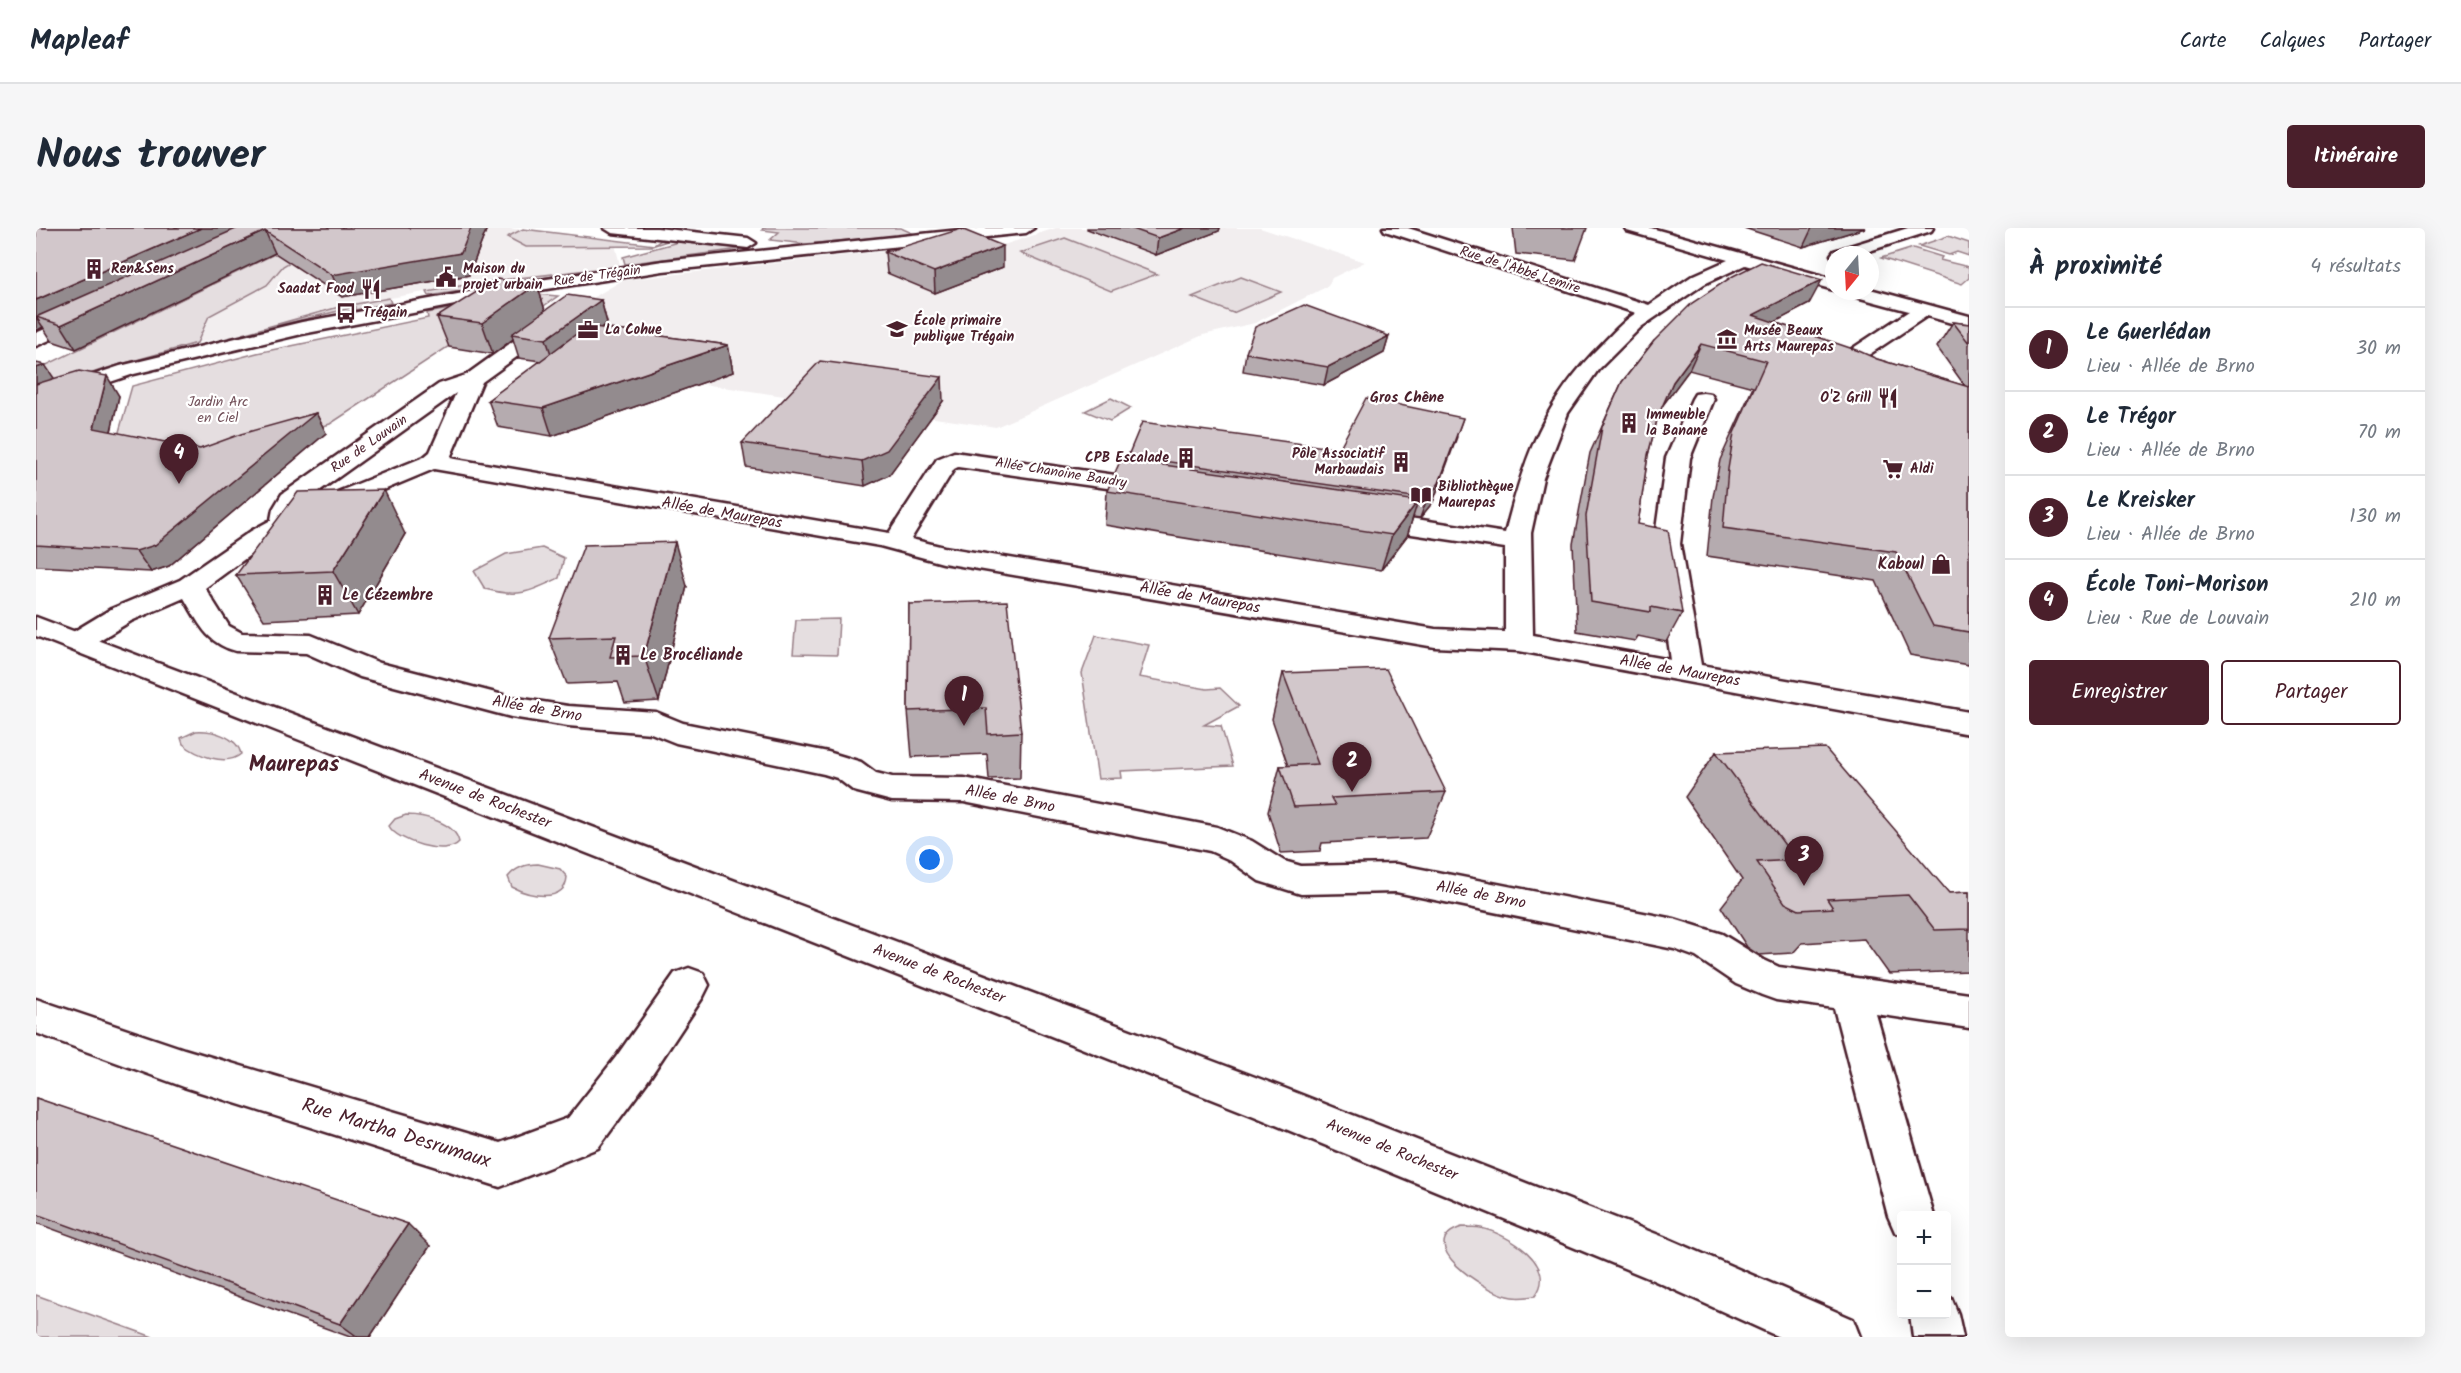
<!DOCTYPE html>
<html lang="fr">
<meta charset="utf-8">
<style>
body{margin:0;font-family:Kalam,sans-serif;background:#f6f6f7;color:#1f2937}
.controls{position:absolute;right:18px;bottom:18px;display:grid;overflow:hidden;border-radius:6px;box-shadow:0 6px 24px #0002}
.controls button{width:54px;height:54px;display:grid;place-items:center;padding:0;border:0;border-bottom:2px solid #e0e1e3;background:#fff;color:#1f2937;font:30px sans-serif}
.compass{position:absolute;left:1789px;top:18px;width:54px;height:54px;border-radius:50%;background:#fff;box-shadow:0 6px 24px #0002;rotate:198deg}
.you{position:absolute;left:894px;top:632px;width:21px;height:21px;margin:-15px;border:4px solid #fff;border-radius:50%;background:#1a73e8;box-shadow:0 0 0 9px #1a73e833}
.badge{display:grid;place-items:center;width:39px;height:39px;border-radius:50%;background:#4a1f2b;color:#fff;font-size:20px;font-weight:700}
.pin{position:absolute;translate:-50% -50px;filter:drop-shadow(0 2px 3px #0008)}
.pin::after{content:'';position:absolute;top:32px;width:21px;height:18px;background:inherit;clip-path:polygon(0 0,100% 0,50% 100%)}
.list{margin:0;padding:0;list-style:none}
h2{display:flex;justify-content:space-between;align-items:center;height:78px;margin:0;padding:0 24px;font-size:26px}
h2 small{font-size:20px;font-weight:400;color:#747a83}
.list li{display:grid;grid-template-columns:39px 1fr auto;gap:18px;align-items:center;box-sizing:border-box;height:84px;padding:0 24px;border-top:2px solid #e0e1e3}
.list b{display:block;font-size:22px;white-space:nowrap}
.list p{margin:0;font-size:20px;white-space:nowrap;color:#747a83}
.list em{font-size:20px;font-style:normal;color:#747a83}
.actions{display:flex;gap:12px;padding:18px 24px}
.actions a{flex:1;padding:14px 0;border:2px solid #4a1f2b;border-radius:6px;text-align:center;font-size:21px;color:#4a1f2b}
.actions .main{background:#4a1f2b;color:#fff}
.map{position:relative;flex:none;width:1933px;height:1109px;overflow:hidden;border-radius:6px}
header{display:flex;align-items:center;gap:36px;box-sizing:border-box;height:84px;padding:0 30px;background:#fff;border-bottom:2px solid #e0e1e3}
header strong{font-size:28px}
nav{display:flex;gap:33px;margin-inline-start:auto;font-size:21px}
.intro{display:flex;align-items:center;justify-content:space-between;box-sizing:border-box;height:144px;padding:0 36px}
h1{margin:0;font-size:42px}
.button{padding:15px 27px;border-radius:6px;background:#4a1f2b;color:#fff;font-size:21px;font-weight:700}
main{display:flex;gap:36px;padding:0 36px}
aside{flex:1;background:#fff;border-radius:6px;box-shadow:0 6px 24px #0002}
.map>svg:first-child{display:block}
.built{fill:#f2eeef}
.green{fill:#e5dee0;stroke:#987e86;stroke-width:1.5}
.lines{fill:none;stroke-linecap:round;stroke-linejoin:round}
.minor-casing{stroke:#4a1f2b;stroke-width:5}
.major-casing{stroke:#4a1f2b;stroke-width:5}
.minor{fill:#fff;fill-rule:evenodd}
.major{fill:#fff;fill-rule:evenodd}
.wall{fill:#b5abaf;stroke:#4a1f2b;stroke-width:1.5}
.shaded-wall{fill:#938b8e;stroke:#4a1f2b;stroke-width:1.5}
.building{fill:#d2c7cb;stroke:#4a1f2b;stroke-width:1.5}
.labels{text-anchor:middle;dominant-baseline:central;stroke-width:4.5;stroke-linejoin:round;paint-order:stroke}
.far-poi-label{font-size:14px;font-weight:bold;fill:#4a1f2b;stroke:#fff;text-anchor:start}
.far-street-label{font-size:14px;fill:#4a1f2b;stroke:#fff}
.far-park-label{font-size:14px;fill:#714f58;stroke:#fff}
.far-neighbourhood-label{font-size:15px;font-weight:bold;fill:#4a1f2b;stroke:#fff}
.street-label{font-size:16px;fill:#4a1f2b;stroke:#fff}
.poi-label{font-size:16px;font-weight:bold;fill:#4a1f2b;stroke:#fff;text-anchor:start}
.near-street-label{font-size:20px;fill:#4a1f2b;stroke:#fff}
.district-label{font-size:22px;font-weight:bold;fill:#4a1f2b;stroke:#fff}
</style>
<header>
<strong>Mapleaf</strong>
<nav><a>Carte</a><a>Calques</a><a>Partager</a></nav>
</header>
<div class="intro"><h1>Nous trouver</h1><a class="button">Itinéraire</a></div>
<main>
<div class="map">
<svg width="1933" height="1109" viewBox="0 0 1933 1109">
<rect width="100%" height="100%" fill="#fff"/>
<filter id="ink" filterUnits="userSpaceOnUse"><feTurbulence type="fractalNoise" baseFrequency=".0167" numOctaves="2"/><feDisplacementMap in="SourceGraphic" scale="12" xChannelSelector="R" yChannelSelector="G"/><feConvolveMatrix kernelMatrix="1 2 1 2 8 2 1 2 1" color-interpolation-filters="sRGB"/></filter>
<g filter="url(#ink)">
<g class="built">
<path d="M301,0H472L578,13L584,37L440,55L303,79L206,106L161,115L91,104Z"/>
<path d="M1020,0H1224L1329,34L1296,50L1292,58L1219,95L1167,107L960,199L488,130L553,72L587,52L922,15L946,24Z"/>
</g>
<g class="green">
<path d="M292,0L261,30L247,38L231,57L173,88L161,115L68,141L8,162L0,142Z"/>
<path d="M727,0H865L878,6L770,16L734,12L743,4L726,2Z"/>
<path d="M487,1L618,17L625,12L631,13L616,18L490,19L471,9Z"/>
<path d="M1912,8L1933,15V28L1921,24L1913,27L1883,18Z"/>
<path d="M1029,10L1121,46L1075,63L984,25Z"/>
<path d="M642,14L700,20L705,21L589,36L587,29Z"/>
<path d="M1877,20L1906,29L1904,32L1933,39V50L1926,56L1845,30Z"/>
<path d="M568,40L393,68L391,64L440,55Z"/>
<path d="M1205,49L1245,64L1197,85L1156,69Z"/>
<path d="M500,66L522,68L499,84L471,80L294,196L178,230L81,211L96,158L221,125L392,90L391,85Z"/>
<path d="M353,70L355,75L319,82V79L206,106L303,79Z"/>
<path d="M1075,170L1095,180L1074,193L1049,183Z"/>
<path d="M506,320L528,330L523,350C494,364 482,370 449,361L438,343L470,326Z"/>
<path d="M803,391L801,427L757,426L760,392Z"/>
<path d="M1060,407L1113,417L1103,449L1171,461L1184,460L1203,478L1168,497L1185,498L1197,538L1085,543L1086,550L1062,551L1046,445Z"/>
<path d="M160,503C175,502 201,508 205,526C190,539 160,527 147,516L145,510Z"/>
<path d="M370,587C387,587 419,594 423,614C410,629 360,613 353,598L359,591Z"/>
<path d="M502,636L524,641L531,649C529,677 491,667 476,659L472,649C480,639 490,636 502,636Z"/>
<path d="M1426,999C1432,999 1439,999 1445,1000C1472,1006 1523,1037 1499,1068C1490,1069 1481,1071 1472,1068C1449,1063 1374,1015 1426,999Z"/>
<path d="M0,1067L117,1109H0Z"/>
</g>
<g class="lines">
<g class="minor-casing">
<g id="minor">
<path d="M568,0H621L712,10L720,15L712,20L576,5Z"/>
<path d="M943,0H998L990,5L627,43L472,67L266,106L185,125L98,146L0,179V166L84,138L266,94L472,57L627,33Z"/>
<path d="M1347,0H1372L1613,77L1656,48L1692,32L1591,3L1589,0H1615L1798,51V62L1709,37L1668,56L1605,99L1562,142L1532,185L1507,250L1495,305L1497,407L1635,432L1618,316L1630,230L1656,171L1659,166L1667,165L1675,166L1678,171L1654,230L1644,316L1665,437L1933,484V506L1483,423L1399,419L907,335L844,318L398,241L259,299L233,313L169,360L193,398L206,405L275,407L344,435L475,469L532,478L620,484L647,495L792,524L825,534L840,545L856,549L928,550L1181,599L1216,613L1248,633L1265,638L1360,636L1638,691L1686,706L1728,732L1743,739L1933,766V800L1840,786L1898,988H1866V1007L1859,1004L1852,988L1798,780L1740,772L1726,767L1700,756L1660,729L1638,721L1360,664L1265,666L1223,653L1192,631L1174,623L1154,619L928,574L856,573L818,563L801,550L788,546L640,515L615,505L532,498L475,489L324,449L270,425L200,423C170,415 163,395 148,370L95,393L52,419L42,422L32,419L28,413L32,407L75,381L144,352L215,303L235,292L237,281L246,266L403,156L430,147L508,91H522L525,95L522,99L446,154L414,230L853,305L901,231L918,224L1121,253L1130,255L1133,260L1130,265L1121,267L922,239L918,241L875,311L908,319L1399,401L1469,404V320L1329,299L1320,296L1316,291L1320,286L1329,283L1469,305C1489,227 1508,173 1566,116C1577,105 1587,93 1600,85L1349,3ZM420,165L394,224L388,229L262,280L265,276Z"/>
<path d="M1872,0H1897L1895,3L1821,27H1798V31L1795,27L1798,23Z"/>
<path d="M1834,61L1933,88V100L1891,88L1822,134C1825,143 1836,143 1841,150L1838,154C1824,158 1810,150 1802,138L1805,128L1873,83L1813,67L1810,63Z"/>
<path d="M52,82L59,84L62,88L59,92L0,118V105Z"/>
<path d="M653,740L667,745L673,757L667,769L610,855L562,920L464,959L148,859L0,805V771L148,821L464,915L532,890L580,829L639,745Z"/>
<path d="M1910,1067L1915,1069L1922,1086L1927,1109H1877L1874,1086H1910Z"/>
</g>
</g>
<g class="major-casing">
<path id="major" d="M0,389L1248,860L1633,1011L1817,1091L1824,1109H1743L1617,1052L1218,888L0,408Z"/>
</g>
<use href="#minor" class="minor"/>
<use href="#major" class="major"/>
</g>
<g class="wall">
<path d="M0,0H451L433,47L306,69L239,25L40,121L16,113L7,99L0,103Z"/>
<path d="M1051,0H1184L1183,3L1120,27L1051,1Z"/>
<path d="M1477,0H1551L1539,32L1480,26Z"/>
<path d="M1708,0H1829L1767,19Z"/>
<path d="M849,24L967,39L899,65L851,45Z"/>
<path d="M501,56L509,83L565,72L571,95L564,100L692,117L697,144L516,208L462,199L452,172L505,133L483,130L477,111L457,126L413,119L401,89Z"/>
<path d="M1773,76L1738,94L1841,131L1929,158L1901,119L1917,94L1933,96V437L1874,427L1840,353L1671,328L1677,269L1684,232L1717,159L1653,142L1626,178L1622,188L1612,227L1602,296L1646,385L1630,414L1602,408L1599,413L1541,403L1537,316L1554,225L1586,154L1618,113Z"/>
<path d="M1353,108L1348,125L1288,157L1207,143L1210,125Z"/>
<path d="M0,135L18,151L83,168L75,204L164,221L280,185L290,205L133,338L115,344L0,338Z"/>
<path d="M907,173L853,247L829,258L710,239L706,215Z"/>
<path d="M1421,209L1397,274L1384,290L1377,289L1371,308L1345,342L1069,297L1071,263L1091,232L1092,228L1303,221Z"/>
<path d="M369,306L322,387L228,392L200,347Z"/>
<path d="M651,358L623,473L589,475L582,454L531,456L513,410Z"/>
<path d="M873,376L985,504L984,550L953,551L951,526L876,529L872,483Z"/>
<path d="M1247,445L1410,564L1390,610L1286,615L1284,623L1245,625L1232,584L1244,538H1252L1236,491Z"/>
<path d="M1680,524L1913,665L1933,664V743L1853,746L1828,711L1766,715L1757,725L1723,727L1711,719L1685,679L1706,652L1649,569Z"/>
<path d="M0,870L394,1018L334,1109H314L0,995Z"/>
</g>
<g class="shaded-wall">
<path d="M165,0H224L0,89L7,99L0,103V72Z"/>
<path d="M435,0H451L433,47L306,69L296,47Z"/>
<path d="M1149,0H1184L1183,3L1120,27L1122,10Z"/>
<path d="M1776,0H1829L1767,19Z"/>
<path d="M229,3L239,25L40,121L25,97Z"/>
<path d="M967,18V39L899,65L898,44Z"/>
<path d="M1786,52L1773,76L1705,112L1717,87Z"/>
<path d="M501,56L510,86L476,106L477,111L457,126L446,95Z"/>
<path d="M565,72L571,95L518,135L510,111Z"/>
<path d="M1353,108L1348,125L1288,157L1292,139Z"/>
<path d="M1665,116L1653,142L1624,181L1637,154Z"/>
<path d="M692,117L697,144L516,208L507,180Z"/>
<path d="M9,137L22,156L0,164V140Z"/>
<path d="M71,148L83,168L71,220L58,200Z"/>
<path d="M906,149L907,173L853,247L829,258L826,233Z"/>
<path d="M280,185L290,205L133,338L115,344L100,323Z"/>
<path d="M1427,190L1397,274L1384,290L1391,271Z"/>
<path d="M348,262L369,306L322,387L297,343Z"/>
<path d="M1382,273L1371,308L1345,342L1356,307Z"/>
<path d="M639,314L651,358L623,473L608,428Z"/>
<path d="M372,996L394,1018L334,1109H322L304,1096Z"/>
</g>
<g class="building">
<path d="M0,0H165L0,72Z"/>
<path d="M202,0H435L425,25L296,47L229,3L25,97L0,89Z"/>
<path d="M1094,0H1149L1122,10Z"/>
<path d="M925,1L967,18L898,44L849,24Z"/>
<path d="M1725,34L1786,52L1717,87L1823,123L1841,131L1933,159V404L1897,398L1860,324L1687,300L1692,241L1698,205L1730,133L1665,116L1637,154L1622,188L1612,227L1602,296L1632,302L1646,385L1615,379V384L1555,374L1550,288L1566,199L1586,154L1618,113L1656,75L1697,48Z"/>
<path d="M461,51L501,56L446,95L401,89Z"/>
<path d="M531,67L565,72L510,111L476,106Z"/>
<path d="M1268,77L1353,108L1292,139L1210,125L1219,99Z"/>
<path d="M1917,94L1933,96V115Z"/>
<path d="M551,98L692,117L507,180L452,172Z"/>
<path d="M784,133L906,149L851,222L826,233L706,215Z"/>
<path d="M0,135L9,137L0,140Z"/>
<path d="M43,143L71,148L58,200L164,221L205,206L280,185L119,317L100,323L0,317V156Z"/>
<path d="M1330,170L1427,190L1403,255L1391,271L1092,228L1106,194L1303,221Z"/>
<path d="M1085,231L1382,273L1356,307L1071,263Z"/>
<path d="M348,262L297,343L200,347L262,264Z"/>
<path d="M639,314L608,428L574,429L580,408L513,410L548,317Z"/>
<path d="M971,373L985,504L952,506L950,480L872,483L873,376Z"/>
<path d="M1350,441L1410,564L1295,570L1299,577L1258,579L1244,538L1282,536L1247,445Z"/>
<path d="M1789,520L1913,665L1933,664V701L1899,702L1872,667L1791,671L1797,680L1763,682L1749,675L1721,634L1760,632L1680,524Z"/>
<path d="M0,870L372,996L304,1096L0,986Z"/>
</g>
</g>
<defs>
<g id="building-bare" transform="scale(1.62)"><path d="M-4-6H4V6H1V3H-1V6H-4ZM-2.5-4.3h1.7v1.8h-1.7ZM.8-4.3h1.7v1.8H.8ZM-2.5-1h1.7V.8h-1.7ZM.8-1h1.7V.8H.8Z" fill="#4a1f2b" stroke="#fff" stroke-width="2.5" paint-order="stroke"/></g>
<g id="civic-bare" transform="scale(1.62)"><path d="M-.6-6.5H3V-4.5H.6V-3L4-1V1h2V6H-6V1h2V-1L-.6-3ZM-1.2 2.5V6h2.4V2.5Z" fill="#4a1f2b" stroke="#fff" stroke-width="2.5" paint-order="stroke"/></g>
<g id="restaurant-bare" transform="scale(1.62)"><path d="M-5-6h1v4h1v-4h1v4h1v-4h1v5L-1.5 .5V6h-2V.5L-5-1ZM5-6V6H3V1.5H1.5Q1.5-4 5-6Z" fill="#4a1f2b" stroke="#fff" stroke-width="2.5" paint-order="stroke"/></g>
<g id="bus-bare" transform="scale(1.62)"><path d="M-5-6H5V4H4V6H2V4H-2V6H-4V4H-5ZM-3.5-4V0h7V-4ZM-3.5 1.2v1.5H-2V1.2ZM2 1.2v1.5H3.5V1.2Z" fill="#4a1f2b" stroke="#fff" stroke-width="2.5" paint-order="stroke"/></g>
<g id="school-bare" transform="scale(1.62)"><path d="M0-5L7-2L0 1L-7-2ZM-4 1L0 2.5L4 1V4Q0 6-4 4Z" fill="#4a1f2b" stroke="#fff" stroke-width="2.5" paint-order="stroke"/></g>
<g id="office-bare" transform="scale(1.62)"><path d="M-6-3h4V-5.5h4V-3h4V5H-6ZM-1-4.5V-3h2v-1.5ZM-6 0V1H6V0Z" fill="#4a1f2b" stroke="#fff" stroke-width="2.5" paint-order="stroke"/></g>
<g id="museum-bare" transform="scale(1.62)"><path d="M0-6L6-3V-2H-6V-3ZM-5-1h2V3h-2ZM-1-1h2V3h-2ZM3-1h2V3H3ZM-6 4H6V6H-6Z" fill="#4a1f2b" stroke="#fff" stroke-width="2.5" paint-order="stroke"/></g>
<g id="supermarket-bare" transform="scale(1.62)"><path d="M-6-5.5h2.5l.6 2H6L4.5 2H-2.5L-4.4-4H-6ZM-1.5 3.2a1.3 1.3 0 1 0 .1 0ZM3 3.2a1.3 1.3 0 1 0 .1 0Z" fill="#4a1f2b" stroke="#fff" stroke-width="2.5" paint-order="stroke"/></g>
<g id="library-bare" transform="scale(1.62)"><path d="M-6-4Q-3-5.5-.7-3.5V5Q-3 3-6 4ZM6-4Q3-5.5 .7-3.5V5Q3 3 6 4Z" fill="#4a1f2b" stroke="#fff" stroke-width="2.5" paint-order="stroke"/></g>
<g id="shop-bare" transform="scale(1.62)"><path d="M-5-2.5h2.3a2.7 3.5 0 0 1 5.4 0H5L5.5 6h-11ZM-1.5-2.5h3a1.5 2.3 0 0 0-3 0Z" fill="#4a1f2b" stroke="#fff" stroke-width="2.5" paint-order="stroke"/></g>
</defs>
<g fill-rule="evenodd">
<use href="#building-bare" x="58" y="41"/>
<use href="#civic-bare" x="410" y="49"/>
<use href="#restaurant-bare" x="335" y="61"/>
<use href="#bus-bare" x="310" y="85"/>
<use href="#school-bare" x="861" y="101"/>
<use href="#office-bare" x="552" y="102"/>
<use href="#museum-bare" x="1691" y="111"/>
<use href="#restaurant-bare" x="1852" y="170"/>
<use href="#building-bare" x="1593" y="195"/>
<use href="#building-bare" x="1150" y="230"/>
<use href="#building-bare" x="1365" y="234"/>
<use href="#supermarket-bare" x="1857" y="241"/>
<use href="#library-bare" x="1385" y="267"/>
<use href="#shop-bare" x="1905" y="336"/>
<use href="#building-bare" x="289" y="367"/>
<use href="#building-bare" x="587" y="427"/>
</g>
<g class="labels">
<g class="far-poi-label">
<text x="75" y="41">Ren&amp;Sens</text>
<text x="427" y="41">Maison du<tspan x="427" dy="16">projet urbain</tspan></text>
<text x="318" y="61" text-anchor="end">Saadat Food</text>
<text x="327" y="85">Trégain</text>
<text x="878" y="93">École primaire<tspan x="878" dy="16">publique Trégain</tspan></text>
<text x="569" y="102">La Cohue</text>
<text x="1708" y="103">Musée Beaux<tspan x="1708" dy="16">Arts Maurepas</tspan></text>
<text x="1835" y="170" text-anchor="end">O'Z Grill</text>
<text x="1610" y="187">Immeuble<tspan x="1610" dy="16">la Banane</tspan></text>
<text x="1348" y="226" text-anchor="end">Pôle Associatif<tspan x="1348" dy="16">Marbaudais</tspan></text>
<text x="1133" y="230" text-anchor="end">CPB Escalade</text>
<text x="1874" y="241">Aldi</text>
<text x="1402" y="259">Bibliothèque<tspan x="1402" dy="16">Maurepas</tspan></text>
</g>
<g class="far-street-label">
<text transform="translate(1484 42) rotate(18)">Rue de l'Abbé Lemire</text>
<text transform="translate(561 48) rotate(-8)">Rue de Trégain</text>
<text transform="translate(333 216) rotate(-35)">Rue de Louvain</text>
<text transform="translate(1025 245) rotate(9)">Allée Chanoine Baudry</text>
</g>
<g class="far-park-label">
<text x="182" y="174">Jardin Arc<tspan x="182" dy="16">en Ciel</tspan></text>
</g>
<g class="far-neighbourhood-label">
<text x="1371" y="170">Gros Chêne</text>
</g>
<g class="street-label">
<text transform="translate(686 285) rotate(10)">Allée de Maurepas</text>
<text transform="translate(1164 370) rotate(10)">Allée de Maurepas</text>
<text transform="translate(1644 443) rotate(10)">Allée de Maurepas</text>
<text transform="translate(501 481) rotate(10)">Allée de Brno</text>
<text transform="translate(449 571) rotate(21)">Avenue de Rochester</text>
<text transform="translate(974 571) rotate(11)">Allée de Brno</text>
<text transform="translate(1445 667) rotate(11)">Allée de Brno</text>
<text transform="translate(903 746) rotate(21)">Avenue de Rochester</text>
<text transform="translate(1356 922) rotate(22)">Avenue de Rochester</text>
</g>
<g class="poi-label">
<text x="1888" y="336" text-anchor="end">Kaboul</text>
<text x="306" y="367">Le Cézembre</text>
<text x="604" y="427">Le Brocéliande</text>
</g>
<g class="near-street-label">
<text transform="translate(360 906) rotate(17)">Rue Martha Desrumaux</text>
</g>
<g class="district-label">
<text x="258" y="537">Maurepas</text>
</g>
</g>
</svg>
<div class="controls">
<button>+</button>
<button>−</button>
</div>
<svg class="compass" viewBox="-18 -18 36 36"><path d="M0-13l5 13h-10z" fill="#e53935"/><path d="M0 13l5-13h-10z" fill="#747a83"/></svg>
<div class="you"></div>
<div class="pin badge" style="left:928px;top:498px">1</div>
<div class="pin badge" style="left:1316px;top:564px">2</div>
<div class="pin badge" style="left:1768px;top:658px">3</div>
<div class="pin badge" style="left:143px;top:256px">4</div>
</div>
<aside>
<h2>À proximité<small>4 résultats</small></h2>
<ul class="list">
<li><span class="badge">1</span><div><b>Le Guerlédan</b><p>Lieu · Allée de Brno</p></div><em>30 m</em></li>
<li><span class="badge">2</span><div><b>Le Trégor</b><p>Lieu · Allée de Brno</p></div><em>70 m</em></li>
<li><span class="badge">3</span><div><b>Le Kreisker</b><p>Lieu · Allée de Brno</p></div><em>130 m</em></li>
<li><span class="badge">4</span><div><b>École Toni-Morison</b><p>Lieu · Rue de Louvain</p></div><em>210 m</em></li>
</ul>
<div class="actions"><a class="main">Enregistrer</a><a>Partager</a></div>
</aside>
</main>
